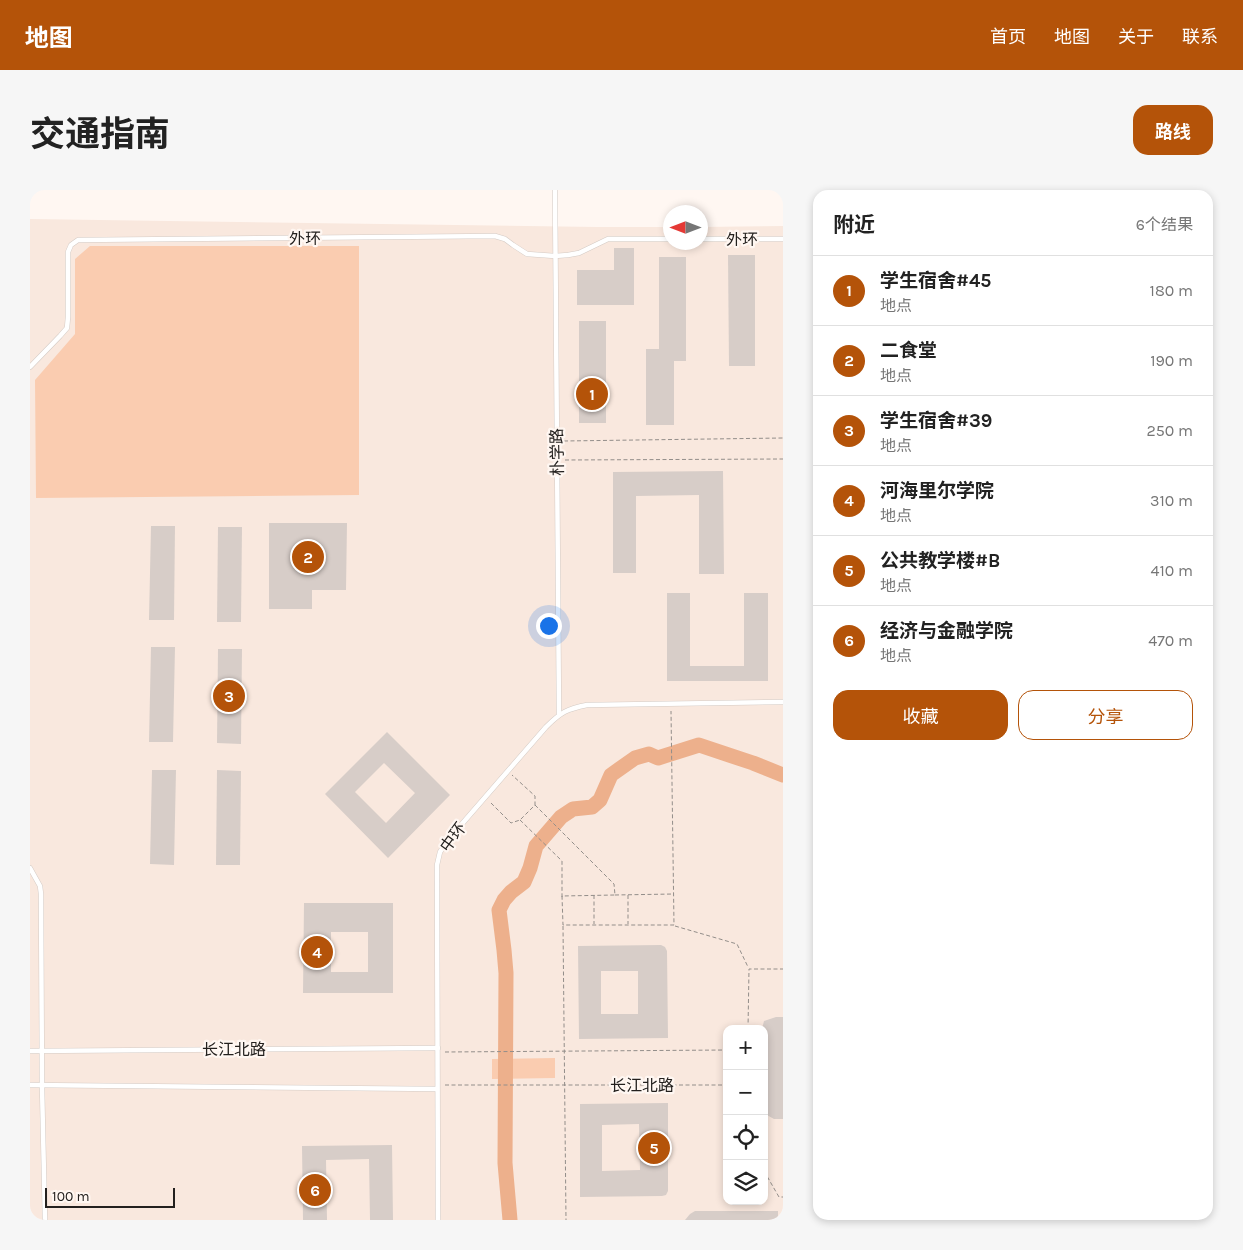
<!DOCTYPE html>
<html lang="zh">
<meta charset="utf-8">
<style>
body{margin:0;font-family:Karla,"Noto Sans SC",sans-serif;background:#f6f6f6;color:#222}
.controls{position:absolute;right:15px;bottom:15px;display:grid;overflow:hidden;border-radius:10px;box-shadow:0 2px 8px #0003}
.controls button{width:45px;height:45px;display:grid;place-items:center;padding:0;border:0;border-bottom:1px solid #e0e0e0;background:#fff;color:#222;font:25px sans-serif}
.compass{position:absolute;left:633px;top:15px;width:45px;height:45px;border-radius:50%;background:#fff;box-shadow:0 2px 8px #0003;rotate:270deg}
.scale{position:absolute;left:15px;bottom:12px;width:130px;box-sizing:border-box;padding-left:5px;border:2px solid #23201e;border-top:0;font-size:14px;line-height:18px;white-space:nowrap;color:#23201e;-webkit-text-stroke:4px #fff7f2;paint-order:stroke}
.you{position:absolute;left:518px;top:435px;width:18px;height:18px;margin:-12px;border:4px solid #fff;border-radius:50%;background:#1a73e8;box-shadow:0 0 0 8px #1a73e833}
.badge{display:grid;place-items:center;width:32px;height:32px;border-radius:50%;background:#b45309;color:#fff;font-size:16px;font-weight:700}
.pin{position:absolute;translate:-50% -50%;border:2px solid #fff;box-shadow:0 1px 5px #0006}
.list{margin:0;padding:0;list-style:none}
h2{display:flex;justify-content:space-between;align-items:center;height:65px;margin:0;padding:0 20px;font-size:21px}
h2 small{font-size:16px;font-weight:400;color:#767676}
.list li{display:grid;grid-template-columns:32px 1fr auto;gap:15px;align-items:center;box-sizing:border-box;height:70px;padding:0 20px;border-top:1px solid #e0e0e0}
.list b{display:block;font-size:19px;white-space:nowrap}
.list p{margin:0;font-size:16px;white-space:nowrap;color:#767676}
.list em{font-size:16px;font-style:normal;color:#767676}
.actions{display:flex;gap:10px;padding:15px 20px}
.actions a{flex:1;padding:11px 0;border:1px solid #b45309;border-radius:15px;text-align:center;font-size:18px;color:#b45309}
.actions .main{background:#b45309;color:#fff}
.icon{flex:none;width:28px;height:28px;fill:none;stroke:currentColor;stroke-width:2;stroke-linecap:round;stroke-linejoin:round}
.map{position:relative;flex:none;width:753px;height:1030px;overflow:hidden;border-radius:15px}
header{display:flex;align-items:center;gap:30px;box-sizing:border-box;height:70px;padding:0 25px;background:#b45309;color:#fff}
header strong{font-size:24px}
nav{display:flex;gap:28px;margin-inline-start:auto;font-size:18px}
.intro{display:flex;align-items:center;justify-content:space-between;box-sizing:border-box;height:120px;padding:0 30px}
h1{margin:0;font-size:35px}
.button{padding:12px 22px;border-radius:15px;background:#b45309;color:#fff;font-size:18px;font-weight:700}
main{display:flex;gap:30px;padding:0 30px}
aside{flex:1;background:#fff;border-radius:15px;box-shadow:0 2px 8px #0003}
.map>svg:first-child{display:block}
.built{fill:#f9e8de;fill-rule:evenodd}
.green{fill:#faccb0}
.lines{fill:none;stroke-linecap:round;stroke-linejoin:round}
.river{stroke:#edb08c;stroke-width:15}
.building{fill:#d7cdc8;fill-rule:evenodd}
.lane-casing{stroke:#d4cbc5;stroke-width:5.5}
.path{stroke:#938e8a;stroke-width:1;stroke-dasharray:4 2.5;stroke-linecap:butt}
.lane{stroke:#fff;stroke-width:4.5}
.labels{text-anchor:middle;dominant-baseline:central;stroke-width:4.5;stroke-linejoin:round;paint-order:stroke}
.street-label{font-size:16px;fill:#23201e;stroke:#fff7f2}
</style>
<header>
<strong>地图</strong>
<nav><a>首页</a><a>地图</a><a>关于</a><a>联系</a></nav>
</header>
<div class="intro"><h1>交通指南</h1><a class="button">路线</a></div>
<main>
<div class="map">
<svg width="753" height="1030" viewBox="0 0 753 1030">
<rect width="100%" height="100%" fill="#fff7f2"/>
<path class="built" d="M0,29L567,37H640V52H670L671,37L753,36V1030H0ZM697,839H734V1011H697Z"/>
<g class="green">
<path d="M60,56H329V305L6,308L5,190L45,144V69Z"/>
<path d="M525,868V888L462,889V869Z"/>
</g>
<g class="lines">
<path class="river" d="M480,1030L475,973L476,783L474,760L469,720L474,710L481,702L494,692L500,678L506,656L531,627L543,619L562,617L570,610L581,585L605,568L619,564L628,568L669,555L723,573L753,585"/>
</g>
<g class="building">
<path d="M584,58H604V115H547V80H584Z"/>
<path d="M698,65H725V176H699Z"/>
<path d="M629,67H656V171H644V235H616V159H629Z"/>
<rect x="549" y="131" width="27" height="102"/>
<path d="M693,281L694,384H669V305L606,306V383H583V282Z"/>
<path d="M239,333H317L316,400H282V419H239Z"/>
<path d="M121,336H145L144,430H119Z"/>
<path d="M188,337H212L211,432H187Z"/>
<path d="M637,403H660V476H714V403H738V491H637Z"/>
<path d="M121,457H145L143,552H119Z"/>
<path d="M188,459H212L211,554L187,553Z"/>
<path d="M357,542L420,605L358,668L295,604ZM354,573L385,603L356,633L325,602Z"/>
<path d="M122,580H146L144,675L120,674Z"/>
<path d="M187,580L211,581L210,675H186Z"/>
<path d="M274,713H363V803H273ZM301,742H338V782H301Z"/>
<path d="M631,755L635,757L637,761L638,848L549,849L548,756ZM571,781H608V824H571Z"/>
<path d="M746,827H753V929H744L735,924L734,922V839H732L734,831Z"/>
<path d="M638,913V1001L636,1005L632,1006L550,1007V914ZM609,934L610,980L572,981V935Z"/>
<path d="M362,955L363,1030H340L339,969L296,970L297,1030H273L272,956Z"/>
<path d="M665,1021H748V1030H655L660,1024Z"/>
</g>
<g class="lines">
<g class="lane-casing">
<g id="lane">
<path d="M525,0L529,524"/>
<path d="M670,49H753"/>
<path d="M0,177L30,146L37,138L38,127V62L41,55L48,50L465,46L475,49L483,55L497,64L525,66L538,65L549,63L578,49H640"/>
<path d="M0,678L10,696L11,704L12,896L15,1030"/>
<path d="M0,861L408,858"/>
<path d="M0,895L407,899"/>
<path d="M408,1030L407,675L410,662L418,650L516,537C531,522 537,519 557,515L753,512"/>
</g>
</g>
<g class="path">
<path d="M534,251L753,248"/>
<path d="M535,270L753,269"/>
<path d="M461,613L481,633L490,630L505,615V606L482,585"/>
<path d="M505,615L584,694L585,705L532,706L533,735H644L641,521"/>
<path d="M490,630L532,671V707"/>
<path d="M564,705V734"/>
<path d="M585,705L644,704"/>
<path d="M598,705V734"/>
<path d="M533,736L536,1030"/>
<path d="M645,736L707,754L718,777"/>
<path d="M718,839L719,779H753"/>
<path d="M415,862L697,860"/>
<path d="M415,895H697"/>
<path d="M734,981L749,1007H753"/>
</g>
<use href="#lane" class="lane"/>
</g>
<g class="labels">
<g class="street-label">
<text x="275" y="48">外环</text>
<text x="712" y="49">外环</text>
<text transform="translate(527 262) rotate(-91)">朴学路</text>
<text transform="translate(423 647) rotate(-54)">中环</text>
<text x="204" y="859">长江北路</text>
<text x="612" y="895">长江北路</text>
</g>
</g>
</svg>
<div class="controls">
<button>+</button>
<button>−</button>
<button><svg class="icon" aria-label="locate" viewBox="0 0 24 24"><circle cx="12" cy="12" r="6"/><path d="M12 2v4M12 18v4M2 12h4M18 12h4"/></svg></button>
<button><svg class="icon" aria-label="layers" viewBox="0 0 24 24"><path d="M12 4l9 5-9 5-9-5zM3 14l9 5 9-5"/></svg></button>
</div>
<svg class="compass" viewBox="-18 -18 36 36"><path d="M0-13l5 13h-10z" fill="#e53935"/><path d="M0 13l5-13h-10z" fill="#767676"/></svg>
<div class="scale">100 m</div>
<div class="you"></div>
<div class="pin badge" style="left:562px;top:204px">1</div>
<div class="pin badge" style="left:278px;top:367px">2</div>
<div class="pin badge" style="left:199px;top:506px">3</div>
<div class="pin badge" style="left:287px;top:762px">4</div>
<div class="pin badge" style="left:624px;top:958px">5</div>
<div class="pin badge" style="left:285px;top:1000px">6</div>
</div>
<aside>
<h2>附近<small>6个结果</small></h2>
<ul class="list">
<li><span class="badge">1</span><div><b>学生宿舍#45</b><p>地点</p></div><em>180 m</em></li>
<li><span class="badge">2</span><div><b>二食堂</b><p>地点</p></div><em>190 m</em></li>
<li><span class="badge">3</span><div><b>学生宿舍#39</b><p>地点</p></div><em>250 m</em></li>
<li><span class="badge">4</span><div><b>河海里尔学院</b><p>地点</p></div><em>310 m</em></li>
<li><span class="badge">5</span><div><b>公共教学楼#B</b><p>地点</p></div><em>410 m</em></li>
<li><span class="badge">6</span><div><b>经济与金融学院</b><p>地点</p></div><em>470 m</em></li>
</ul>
<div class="actions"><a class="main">收藏</a><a>分享</a></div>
</aside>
</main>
